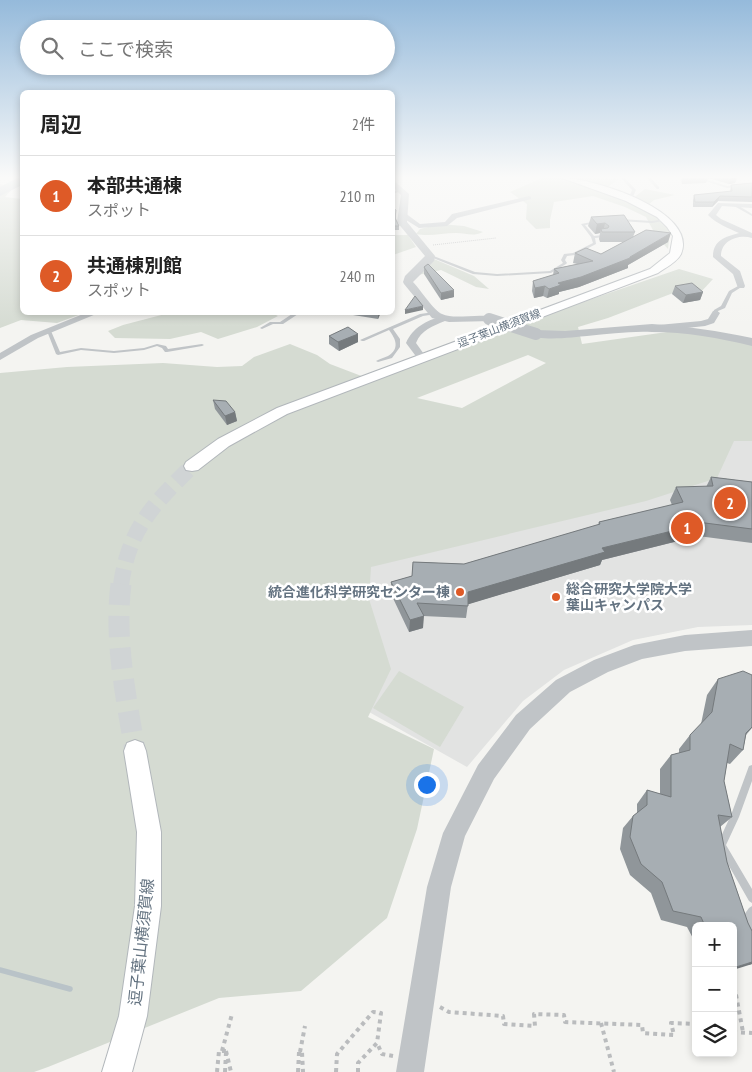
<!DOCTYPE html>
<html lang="ja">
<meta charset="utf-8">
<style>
body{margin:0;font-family:"PT Sans Narrow","Noto Sans JP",sans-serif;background:#f2f2f2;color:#222}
.controls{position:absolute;right:15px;bottom:15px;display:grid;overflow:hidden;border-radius:8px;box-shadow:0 2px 8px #0003}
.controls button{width:45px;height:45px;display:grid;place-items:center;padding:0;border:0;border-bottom:1px solid #e0e0e0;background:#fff;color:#222;font:25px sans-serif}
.you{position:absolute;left:426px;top:784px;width:18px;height:18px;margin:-12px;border:4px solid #fff;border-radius:50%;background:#1a73e8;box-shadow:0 0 0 8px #1a73e833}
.badge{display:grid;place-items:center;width:32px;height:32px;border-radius:50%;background:#de5a27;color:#fff;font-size:16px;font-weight:700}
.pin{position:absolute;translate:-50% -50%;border:2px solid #fff;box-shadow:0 1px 5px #0006}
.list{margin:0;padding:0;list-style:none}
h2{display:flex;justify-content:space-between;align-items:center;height:65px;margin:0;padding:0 20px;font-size:21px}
h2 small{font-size:16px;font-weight:400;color:#767676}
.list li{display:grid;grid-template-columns:32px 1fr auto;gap:15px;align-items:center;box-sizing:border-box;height:80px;padding:0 20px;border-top:1px solid #e0e0e0}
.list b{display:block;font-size:19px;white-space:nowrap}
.list p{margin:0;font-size:16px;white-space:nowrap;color:#767676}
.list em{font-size:16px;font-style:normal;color:#767676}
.icon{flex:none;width:28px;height:28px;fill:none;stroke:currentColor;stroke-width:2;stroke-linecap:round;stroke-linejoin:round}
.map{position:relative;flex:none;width:752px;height:1072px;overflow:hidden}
.search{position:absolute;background:#fff;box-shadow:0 2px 8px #0003;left:20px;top:20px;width:375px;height:55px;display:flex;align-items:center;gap:12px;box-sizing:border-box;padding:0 18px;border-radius:28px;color:#767676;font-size:19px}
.panel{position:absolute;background:#fff;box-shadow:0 2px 8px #0003;left:20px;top:90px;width:375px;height:225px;border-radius:8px}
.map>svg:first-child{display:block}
.built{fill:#e2e3e2}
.green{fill:#d5dbd2;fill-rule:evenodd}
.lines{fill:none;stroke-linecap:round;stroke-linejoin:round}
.stream{stroke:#b9c3c8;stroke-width:5.5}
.river{fill:#b9c3c8;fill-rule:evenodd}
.secondary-tunnel-far1{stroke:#d0d4d5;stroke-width:16;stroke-dasharray:16 8;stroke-linecap:butt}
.secondary-tunnel{stroke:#d0d4d5;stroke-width:21;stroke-dasharray:21 11;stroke-linecap:butt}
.secondary-casing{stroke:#b2b7bb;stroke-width:2}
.path-far1{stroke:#babcbe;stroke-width:1;stroke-dasharray:1 1;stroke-linecap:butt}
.path{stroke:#babcbe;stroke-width:4;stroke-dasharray:4 4;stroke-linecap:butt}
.service{fill:#c0c4c7;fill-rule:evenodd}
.minor{fill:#c0c4c7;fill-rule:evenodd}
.tertiary{fill:#c0c4c7;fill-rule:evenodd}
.secondary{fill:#fff;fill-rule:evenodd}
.tertiary-bridge{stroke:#c0c4c7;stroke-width:12}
.wall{fill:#90969a}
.shaded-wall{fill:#757a7d}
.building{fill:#a7aeb3;stroke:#757a7d}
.poi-dot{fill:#de5a27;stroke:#fff;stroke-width:2}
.labels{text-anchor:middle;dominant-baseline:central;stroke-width:5;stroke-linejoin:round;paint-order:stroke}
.far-street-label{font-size:11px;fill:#647381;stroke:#fff}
.poi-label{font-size:14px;font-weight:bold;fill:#647381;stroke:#fff;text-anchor:start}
.near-street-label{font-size:16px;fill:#647381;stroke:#fff}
</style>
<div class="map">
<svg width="752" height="1072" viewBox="0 0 752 1072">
<rect width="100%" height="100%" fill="#f4f4f1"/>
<path class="built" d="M707,430L752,434V625L698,627L633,640L564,670L523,701L467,767L362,708L351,570Z"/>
<g class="green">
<path d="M542,178L619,179L606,188L632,199L645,189L675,195L654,200L648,205L670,231L668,249L656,236L646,217L625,207L593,196L554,202L550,220V228L536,229L526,219L527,204L510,192Z"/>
<path d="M0,184L14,187L5,197L22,199V312L84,313L57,323L21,320L0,328Z"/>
<path d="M440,224L464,226L483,232C472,237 467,233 456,233C442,233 430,237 416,234L420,229Z"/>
<path d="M392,235H408L416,247L393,255Z"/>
<path d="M434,259L474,276L489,289L476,287L441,270L418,275Z"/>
<path d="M679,269L713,279L700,293L681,290L608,318L578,327L582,344L667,332H692L752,341V441H734L717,478L646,501L371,567L369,599L391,669L368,717L434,749L417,829L387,918L301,991L219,998L48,1067L34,1072H0V373L67,367L163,363L217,367L242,366L254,357L290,344L317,355L330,364L364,377ZM528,355L546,363L462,408L417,398Z"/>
<path d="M272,313L278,316L257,327L218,339L201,332L170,339L115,338L108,331L123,325L169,313Z"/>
<path d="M399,671L464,707L440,747L373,708Z"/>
</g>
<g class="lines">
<path class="stream" d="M0,970L70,989"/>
<path class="river" d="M17,178H22V185L0,196V187Z"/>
<path class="secondary-tunnel-far1" d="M121,585C129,528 153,505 192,466"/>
<path class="secondary-tunnel" d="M121,584C114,640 126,696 135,751"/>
<g class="secondary-casing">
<g id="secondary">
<path d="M562,178C593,178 699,211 681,254C677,262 665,268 658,273L287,414L229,446L198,470L192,471L186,470L184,466L186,462L218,439L277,408L650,269L670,253L673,236L667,227L657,217L626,201Z"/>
<path d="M135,740L143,743L146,751L161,832V906L147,1016L132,1072H102L119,1016L135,906L137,832L124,751L127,743Z"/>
</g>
</g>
<path class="path-far1" d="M433,245L496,238"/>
<g class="path">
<path d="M733,979L743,1032"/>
<path d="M440,1007L449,1012L503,1016L504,1024L535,1026L534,1014L564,1015L565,1022L642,1025L643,1033L674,1035L671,1023L696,1024"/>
<path d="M601,1023L614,1072"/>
<path d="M733,1032L752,1033"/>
<path d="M222,1051L232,1014"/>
<path d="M226,1051L231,1072"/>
<path d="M300,1052L305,1026"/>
<path d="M217,1072L219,1051H226"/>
<path d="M225,1072L226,1052"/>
<path d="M298,1072L299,1052H302L303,1072"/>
<path d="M336,1072L337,1054L373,1012L381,1013L377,1043"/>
<path d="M358,1072V1063L377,1043L382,1054L393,1056"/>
</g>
<g class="service">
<path d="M621,178H625L636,190L631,201L628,200L632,190Z"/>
<path d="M647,178H651L659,187V189H657Z"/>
<path d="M696,178H701L727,186L752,183V185L727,188Z"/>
<path d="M401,189H402V191L392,194V192Z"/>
<path d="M734,204H736L752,214V216L734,206Z"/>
<path d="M620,219L652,221L666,219L668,220L652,223L619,221L618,220Z"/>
<path d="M597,221L599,222L598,223L585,225L594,236L603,235H604V237L595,238L596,244L575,255L567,256L565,260L567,263L566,264L551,273L497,276L473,274L428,256L431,255L475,272L497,274L550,271L563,263L561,260L564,254L573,253L593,243L591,237L581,224Z"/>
<path d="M740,285L743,286L732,293L725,308L718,311V314H714V310L721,306L729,291Z"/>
<path d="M295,312H301L283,324H273L262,329L260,328L270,322H280Z"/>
<path d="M434,312H436V314L423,316L393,329L400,339V347L392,358L378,362L376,361C379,359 384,358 388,356C400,349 396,339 389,330L364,341H362L360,340L420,314Z"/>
<path d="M47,330L51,331L60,352L81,348L114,351L144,348L157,344L166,346L168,349L202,344L204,345L202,346L167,352H165L162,348L157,346L144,350L114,353L81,350L58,355L56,354L47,331Z"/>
<path d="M752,765V781L739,817L726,845L752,889V903L749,901L717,845L731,815L749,766Z"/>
<path d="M752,906V934L749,932L741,919L749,908Z"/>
</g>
<g class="minor">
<path d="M529,196L531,197V199L457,218L447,226L419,228L398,215L405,213L420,224L445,222L452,214Z"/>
<path d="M718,203L752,204V208L722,206L716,215L721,219L752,233V238C739,234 721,240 721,256L740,271L745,286L744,288H738L733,274L713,257C713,240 725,237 739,233C728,228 717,224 708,215Z"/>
<path d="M716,310L720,313L714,323L705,326L658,331L653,328L658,325L701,321L708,319L713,311Z"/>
<path d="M88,312H101L38,338L0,360V353L31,335Z"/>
<path d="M442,316L445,317V321C433,326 421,330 416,343L426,357L424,359H418L406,343C413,327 426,321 442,316Z"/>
</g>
<g class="tertiary">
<path d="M392,179L409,194L407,222L435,256L434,261L413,282C420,289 434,311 442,314C455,320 477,313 493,317L495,319L493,321L449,322L432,318L404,284L403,282L405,276L425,256L397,222L401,195L392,186Z"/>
<path d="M652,324C686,326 719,331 752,338V346C719,338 686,332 652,332C630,331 609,334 587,336C575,337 538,342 530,334L536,330L565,331Z"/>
<path d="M752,630V646L685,651L642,659L608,672L570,692L530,729L494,779L465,836L451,887L424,1072H396L427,887L443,833L478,765L516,715L556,680L594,660L634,645L685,635Z"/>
</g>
<use href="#secondary" class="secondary"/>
<path class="tertiary-bridge" d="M489,319L536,334"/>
</g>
<g class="wall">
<path d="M681,178H737L735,183L729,184L708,178L706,183L682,184Z"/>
<path d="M752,183V202L718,201L712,207H693V200L694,195L730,192L731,185Z"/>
<path d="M392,208L396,210V219L399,226V230H392Z"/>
<path d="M591,217L635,232L633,237L668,242L628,265V268L579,287L559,292V294L547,298L543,296L534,298L532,291L533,281L553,275L554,269L577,264L573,263L575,253L601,254L624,242H600L599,239L600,233L595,234L588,226Z"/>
<path d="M424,267L454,297L441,300L424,274Z"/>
<path d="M675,286L703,292L700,300L683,303L672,294Z"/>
<path d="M353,312H381L378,319L353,315Z"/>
<path d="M358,334V342L339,351L329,344V336Z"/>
<path d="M213,400L235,412L237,421L227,425L215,409Z"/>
<path d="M711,477L752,482V543L698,536L602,560L600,565L468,604L466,618L423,616V628L409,632L391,594V582L412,576L413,562L464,564L598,525L599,522L672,505L670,500L676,487H706Z"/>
<path d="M752,675V728L746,735L743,750L730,764L727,763L724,781L732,817L720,827L727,862L748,923L752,931V964L749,965L733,926H696V944L687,927L661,920L651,893L630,875L620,849L623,828L633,816L637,813V804L647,790L660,794V769L671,755L679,753V749L690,735L701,724L707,695L718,679Z"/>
</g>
<g class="shaded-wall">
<path d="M731,178H737L735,183L729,184Z"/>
<path d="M720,196L718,201L712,207L714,202Z"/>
<path d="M605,223L603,232L601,229L600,233L595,234L597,224Z"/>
<path d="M671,233L668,242L628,265V268L579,287L559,292V294L547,298L549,289L558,283L630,257Z"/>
<path d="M545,286L543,296L534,298L535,288Z"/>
<path d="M454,290V297L441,300V293Z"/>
<path d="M703,292L700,300L683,303L686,295Z"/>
<path d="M423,306V310L405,314V310Z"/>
<path d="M378,312H381L378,319Z"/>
<path d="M358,334V342L339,351L338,342Z"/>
<path d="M235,412L237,421L227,425L225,416Z"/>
<path d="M705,523L698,536L602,560L600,565L466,605L468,592L602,548Z"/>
<path d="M424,616L423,628L409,632L410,620Z"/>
<path d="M752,962V964L749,965L733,970V968Z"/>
</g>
<g class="building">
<path d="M752,183V197L720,196L714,202H695L694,195L732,191L731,185Z"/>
<path d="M392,208L396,210L395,218L399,226H392Z"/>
<path d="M624,215L635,232H602L601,229L608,228L609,226L605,223L597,224L591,217Z"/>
<path d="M646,230L671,233L630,257V258L581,277L558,283L561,285L549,289L545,286L535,288L533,281L559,273L554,269L593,261L575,253L586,248L601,254Z"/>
<path d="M428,264L454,290L441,293L424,267Z"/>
<path d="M692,283L703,292L686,295L675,286Z"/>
<path d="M415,296L423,306L405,310Z"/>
<path d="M348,327L358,334L338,342L329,336Z"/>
<path d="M213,400L226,401L235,412L225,416Z"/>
<path d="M711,477L752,482V529L705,523L602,548L605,552L468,592V606L417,603L424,616L410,620L391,582L412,576L413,562L464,564L600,524L599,522L683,502L676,487L713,486Z"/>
<path d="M743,671L752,675V727L746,733L743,750L730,744L724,781L732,817L718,815L727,862L748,923L752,931V962L733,968V926H705L701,917L673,911L662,882L641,864L630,837L633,816L647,805V790L671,797V755L690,750V735L712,712L718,679Z"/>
</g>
<linearGradient id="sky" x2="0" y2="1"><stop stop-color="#95badb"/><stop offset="0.54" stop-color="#fafaf9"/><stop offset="1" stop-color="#fafaf9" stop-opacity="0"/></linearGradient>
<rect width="752" height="328" fill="url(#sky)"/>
<g class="poi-dot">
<circle cx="460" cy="592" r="5"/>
<circle cx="556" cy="597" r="5"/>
</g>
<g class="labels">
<g class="far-street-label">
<text transform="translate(499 328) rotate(-21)">逗子葉山横須賀線</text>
</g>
<g class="poi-label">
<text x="566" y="589">総合研究大学院大学<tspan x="566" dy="16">葉山キャンパス</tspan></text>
<text x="450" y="592" text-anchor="end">統合進化科学研究センター棟</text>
</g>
<g class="near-street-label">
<text transform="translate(141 942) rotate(-84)">逗子葉山横須賀線</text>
</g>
</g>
</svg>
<div class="controls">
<button>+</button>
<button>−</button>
<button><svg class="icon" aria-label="layers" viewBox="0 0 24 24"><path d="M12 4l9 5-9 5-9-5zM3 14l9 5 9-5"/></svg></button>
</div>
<div class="you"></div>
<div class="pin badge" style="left:687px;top:528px">1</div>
<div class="pin badge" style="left:730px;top:503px">2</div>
<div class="search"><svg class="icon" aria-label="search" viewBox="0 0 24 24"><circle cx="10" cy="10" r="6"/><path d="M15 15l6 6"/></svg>ここで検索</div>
<section class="panel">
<h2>周辺<small>2件</small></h2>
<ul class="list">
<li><span class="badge">1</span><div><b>本部共通棟</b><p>スポット</p></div><em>210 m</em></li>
<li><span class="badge">2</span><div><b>共通棟別館</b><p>スポット</p></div><em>240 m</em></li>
</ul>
</section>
</div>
